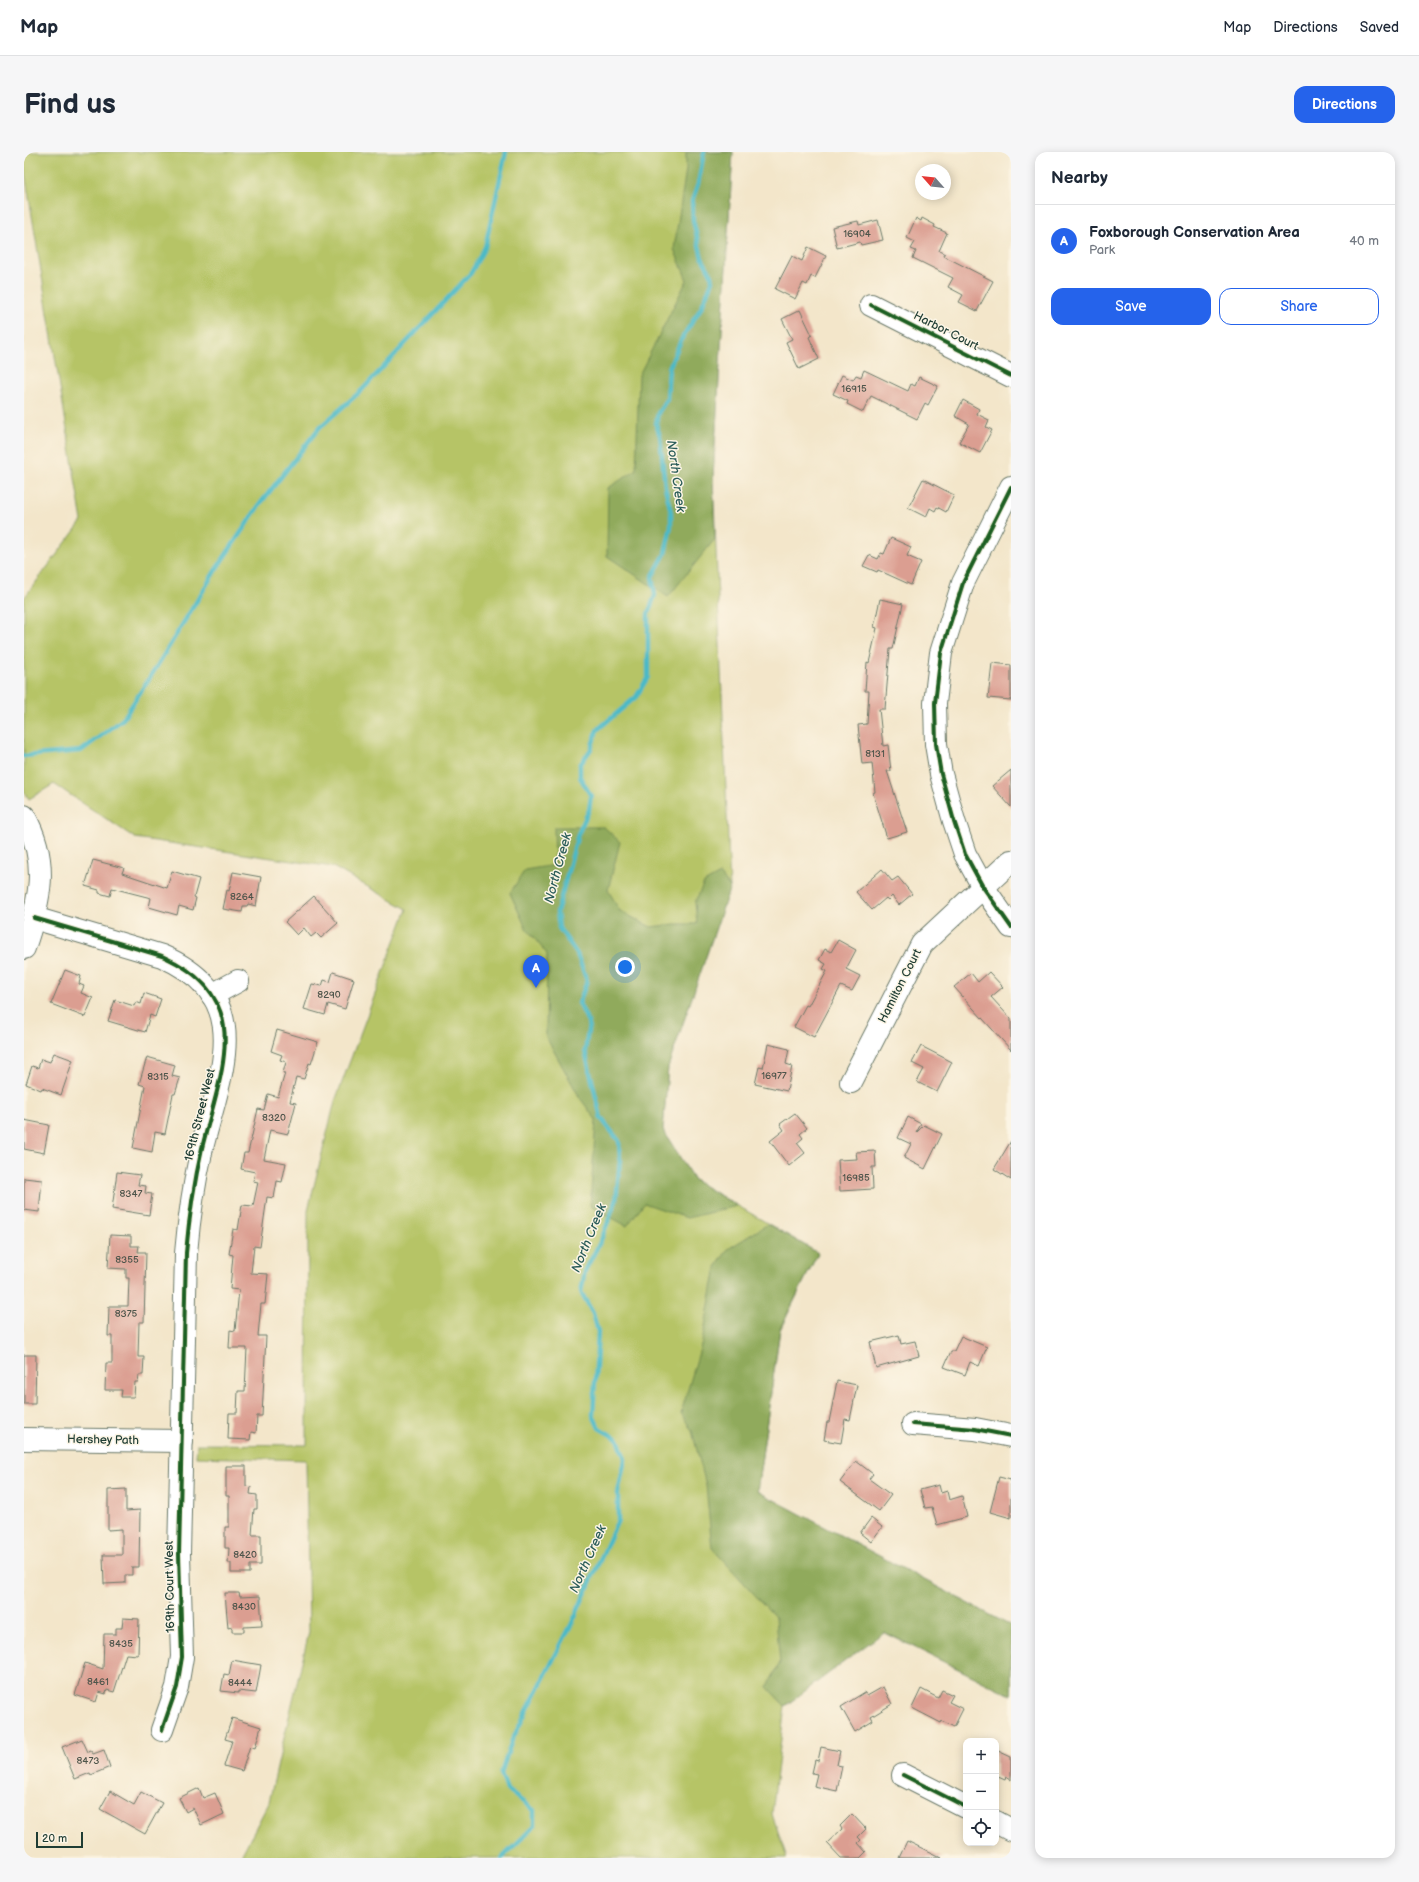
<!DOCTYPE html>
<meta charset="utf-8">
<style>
body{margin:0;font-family:"Balsamiq Sans",sans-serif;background:#f6f6f7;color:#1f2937}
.controls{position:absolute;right:12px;bottom:12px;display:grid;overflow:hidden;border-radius:8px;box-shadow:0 2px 10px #0003}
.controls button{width:36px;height:36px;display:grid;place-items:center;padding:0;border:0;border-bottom:1px solid #e0e1e3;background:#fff;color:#1f2937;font:20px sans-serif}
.compass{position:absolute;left:891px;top:12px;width:36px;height:36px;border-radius:50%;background:#fff;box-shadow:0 2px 10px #0003;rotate:297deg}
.scale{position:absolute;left:12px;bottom:10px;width:47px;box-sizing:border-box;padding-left:4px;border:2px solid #1f3d34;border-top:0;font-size:11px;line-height:14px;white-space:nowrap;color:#1f3d34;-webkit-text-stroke:3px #fcf5e5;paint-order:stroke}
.you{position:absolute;left:601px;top:815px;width:14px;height:14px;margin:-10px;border:3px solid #fff;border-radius:50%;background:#1a73e8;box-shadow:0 0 0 6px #1a73e833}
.badge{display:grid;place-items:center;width:26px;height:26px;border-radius:50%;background:#2563eb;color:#fff;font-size:13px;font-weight:700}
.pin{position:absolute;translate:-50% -33px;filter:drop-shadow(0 1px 2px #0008)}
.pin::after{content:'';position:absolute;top:21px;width:14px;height:12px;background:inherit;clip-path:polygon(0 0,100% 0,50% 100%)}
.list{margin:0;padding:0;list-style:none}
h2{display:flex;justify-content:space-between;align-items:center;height:52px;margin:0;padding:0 16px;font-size:17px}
h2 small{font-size:13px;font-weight:400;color:#747a83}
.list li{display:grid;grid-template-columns:26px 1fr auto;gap:12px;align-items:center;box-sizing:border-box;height:72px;padding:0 16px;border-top:1px solid #e0e1e3}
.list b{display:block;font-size:15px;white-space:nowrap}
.list p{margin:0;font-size:13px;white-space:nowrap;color:#747a83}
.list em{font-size:13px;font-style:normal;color:#747a83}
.actions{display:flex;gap:8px;padding:12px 16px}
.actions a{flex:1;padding:9px 0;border:1px solid #2563eb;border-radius:12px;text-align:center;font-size:14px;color:#2563eb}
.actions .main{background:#2563eb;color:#fff}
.icon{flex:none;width:22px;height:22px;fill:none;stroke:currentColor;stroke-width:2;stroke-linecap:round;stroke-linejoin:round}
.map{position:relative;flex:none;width:987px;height:1706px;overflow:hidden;border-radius:12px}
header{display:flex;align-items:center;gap:24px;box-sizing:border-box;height:56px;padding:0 20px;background:#fff;border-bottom:1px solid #e0e1e3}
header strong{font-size:19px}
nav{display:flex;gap:22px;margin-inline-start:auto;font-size:14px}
.intro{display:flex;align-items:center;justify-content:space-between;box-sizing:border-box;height:96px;padding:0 24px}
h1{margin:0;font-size:28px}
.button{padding:10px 18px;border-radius:12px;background:#2563eb;color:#fff;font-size:14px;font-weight:700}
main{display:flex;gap:24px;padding:0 24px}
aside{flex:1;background:#fff;border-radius:12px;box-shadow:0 2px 10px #0003}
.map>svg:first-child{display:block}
.green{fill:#b6c466;stroke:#6a804d}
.forest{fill:#90aa5b;stroke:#587448}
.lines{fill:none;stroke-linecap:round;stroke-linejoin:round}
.stream{stroke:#4cb9c7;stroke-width:4.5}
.building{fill:#db9e91}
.minor-casing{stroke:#697868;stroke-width:24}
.minor{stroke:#fff;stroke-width:22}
.cycleway-casing{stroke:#fcf5e5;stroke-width:6}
.cycleway{stroke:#1b5e20;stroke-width:4}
.labels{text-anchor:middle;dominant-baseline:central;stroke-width:3;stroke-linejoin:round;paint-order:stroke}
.number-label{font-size:10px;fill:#4e554b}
.street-label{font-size:12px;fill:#1f3d34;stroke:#fcf5e5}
.water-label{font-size:13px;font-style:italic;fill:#2a5c59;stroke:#fcf5e5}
</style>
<header>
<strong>Map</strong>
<nav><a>Map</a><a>Directions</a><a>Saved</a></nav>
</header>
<div class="intro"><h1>Find us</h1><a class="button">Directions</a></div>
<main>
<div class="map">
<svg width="987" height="1706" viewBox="0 0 987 1706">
<rect width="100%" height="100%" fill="#fcf5e5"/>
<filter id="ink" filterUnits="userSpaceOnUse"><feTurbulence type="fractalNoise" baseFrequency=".025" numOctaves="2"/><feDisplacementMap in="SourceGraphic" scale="8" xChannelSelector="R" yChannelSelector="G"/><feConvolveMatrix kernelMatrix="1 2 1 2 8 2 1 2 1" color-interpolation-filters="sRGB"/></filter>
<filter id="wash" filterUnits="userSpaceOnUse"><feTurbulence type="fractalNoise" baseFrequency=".012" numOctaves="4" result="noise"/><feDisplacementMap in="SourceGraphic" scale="16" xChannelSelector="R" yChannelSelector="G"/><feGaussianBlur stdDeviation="0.9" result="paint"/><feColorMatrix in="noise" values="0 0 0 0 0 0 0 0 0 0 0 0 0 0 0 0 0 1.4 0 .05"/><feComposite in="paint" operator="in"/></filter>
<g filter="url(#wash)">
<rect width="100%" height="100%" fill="#f3e6ca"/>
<path class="green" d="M0,0H709L689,325L706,735L644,915L639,978L670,1028L794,1101L756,1178L733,1339L987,1474V1543L859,1480L761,1554L748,1662L763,1706H216L245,1650L285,1480L282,1308L172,1305L173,1292L283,1293L284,1058L311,949L383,757L309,715L111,686L30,632L5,647L0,640V446L58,369L0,15Z"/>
<g class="forest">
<path d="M662,0H709L689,325L691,387L644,445L583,404L584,336L612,318L615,223L663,128L650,97L662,17Z"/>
<path d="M530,675H580L596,690L584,738L596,759L627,775L651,772H673L671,750L680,731L696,722L706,735L644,915L639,978L670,1028L713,1054L663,1066L620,1051L603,1074L566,1054L572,968L556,946L522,885L523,802L502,776L486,741L501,718L531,713Z"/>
<path d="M744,1072L794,1101L756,1176L733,1339L987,1474V1543L860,1480L761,1554L743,1535L756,1511L752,1466L688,1396L682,1333L668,1279L657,1261L678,1190L692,1115L704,1097Z"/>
</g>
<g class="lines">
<g class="stream">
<path d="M0,604L57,599L99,567L130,519L191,419L236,352L295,276L338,238L447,121L461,95L482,0"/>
<path d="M478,1706L510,1674V1658L483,1638L477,1621L488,1588L548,1471L594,1368V1341L601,1307L594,1287L575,1276L569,1263L574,1180L569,1161L557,1140L561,1119L577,1088L592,1049L596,1008L595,989L577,966L561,899L565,872L555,851L563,829L553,802L535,776L533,760L554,682L565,658L567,644L556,625V613L567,597L573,578L612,545L624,525V462L631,443L628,425L641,402L647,374V360L641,335L636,284L632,272L634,261L643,247L645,216L658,186L677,156L688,130L687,122L678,106L669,68L668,49L674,32L680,0"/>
</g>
</g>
<g id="blocks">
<g class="building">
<path d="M892,66L897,69L898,66L911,73L910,75L923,81L915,99L921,102L920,104L969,129L953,159L935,150L939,143L924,135L929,126L889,106L892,99L887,97L891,90L883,86Z"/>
<path d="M854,68L859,88L837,93L836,90L813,96L808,75L834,69L835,73Z"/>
<path d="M784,95L802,104L791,126L787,124L783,133L779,131L771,147L751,137L768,104L778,109Z"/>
<path d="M776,158L788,183L785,185L795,207L775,217L762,190L768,187L758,167Z"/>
<path d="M840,218L884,239L887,232L891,234L895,225L914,234L904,253L901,251L893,267L847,244L839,260L823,252L824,249L809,242L818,223L829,228L832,223L837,225Z"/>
<path d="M939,248L955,257L953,262L965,268L962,275L968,278L956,301L935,290L945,272L931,264Z"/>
<path d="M899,327L930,343L922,360L913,355L911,359L906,356L902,365L884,356Z"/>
<path d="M867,386L887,395L883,404L897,410L887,433L854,418L853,420L839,414L845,403L854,407L857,401L860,402Z"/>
<path d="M856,447L879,452L869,497H866L861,557H855L859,594L864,593L867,619H863L883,680L863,686L849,641L851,640L848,611L838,612L834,573L843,572L845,539H841L843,510L845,511L853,476L850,475Z"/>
<path d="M968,511L987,513V548L964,546Z"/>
<path d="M987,618V655L968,634Z"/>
<path d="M69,708L100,716L98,721L143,736L148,719L175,727L170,745L172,746L169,758L155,754L153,763L125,755L127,746L88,736L86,744L75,741V738L61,734Z"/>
<path d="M858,717L868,729L874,725L888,742L875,753L868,744L864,748L862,746L848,758L832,740Z"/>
<path d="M209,720L237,725L232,754L224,752L223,754H219L218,760L199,757L203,738L205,739Z"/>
<path d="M290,744L314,771L297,786L292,781L287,785L280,776L273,783L261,770Z"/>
<path d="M814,788L832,798L822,817L836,824L828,839L817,834L790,885L770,875L782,853L784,854L803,819L799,817L802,812L795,808L801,797L807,800Z"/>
<path d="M41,818L57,824L55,832L60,834L57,841L69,846L61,865L27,852Z"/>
<path d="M309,820L330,827L321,857L304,852L301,863L280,857L288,832L298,834L300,828L306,830Z"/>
<path d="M965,820L979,835L967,845L987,867V898L930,835L947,821L954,830Z"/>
<path d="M120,841L137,847L131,865L126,863L121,880L84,869L91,848L110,854L112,850L117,852Z"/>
<path d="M253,878L294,890L287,912L285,911L280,927L272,925L266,950L272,951L264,982L246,978L240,1007L262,1011L258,1030L253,1029L250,1046L243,1045L236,1095L230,1094L227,1121L244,1122L241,1152H237L234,1184H242L238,1264H233L232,1281L227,1280L226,1288L204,1287L205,1261H213L214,1239H221L223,1196H205L206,1178L211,1179L215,1138L206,1137L209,1103L205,1102L209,1077L214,1078L218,1053L229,1054L234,1030L229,1029L231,1020L217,1017L220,1001H224L234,957L240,958L244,942L254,945L261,921H259L262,910L256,908L258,903L247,899Z"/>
<path d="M744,892L765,897L762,912L768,914L763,939L731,932L735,915L739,916Z"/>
<path d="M897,894L928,910L913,940L893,930L900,917L888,911Z"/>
<path d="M30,901L49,908L37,943L18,936L17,938L2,932L8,914L14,916L17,907L26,910Z"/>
<path d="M123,905L151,913L148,924L156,926L151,942H149L141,982L131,980L128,1000L109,996L121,934L115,932Z"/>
<path d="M771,961L783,976L776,982L779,986L773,991L781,1001L765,1014L746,989L760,978L756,972Z"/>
<path d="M884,965L897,972L892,981L900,973L918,982L901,1017L880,1006L887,992L874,986Z"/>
<path d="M0,968L25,973L20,1001L0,997Z"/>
<path d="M987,989V1028L970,1017Z"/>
<path d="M851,999L852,1015H848L849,1037L816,1039L814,1008L833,1007L832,1000Z"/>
<path d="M93,1020L116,1023L114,1033L122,1034L121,1041L128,1042L125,1063L88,1057Z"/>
<path d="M0,1026L18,1028L15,1060L0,1058Z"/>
<path d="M86,1083L107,1084V1094H115L114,1100H122L120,1170H115L114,1205H120L119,1223H115L114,1230H111L110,1245H97L98,1238H81L82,1211H88V1184H84L85,1154H104L105,1126H102V1117L84,1116Z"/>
<path d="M875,1183L877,1192L891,1189L895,1204L852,1216L846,1190Z"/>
<path d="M937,1184L963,1195L955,1214L946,1210L941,1223L920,1215L927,1199H930Z"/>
<path d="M0,1203H12L11,1252H0Z"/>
<path d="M813,1229L833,1233L826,1268L821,1267L817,1291L800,1288L803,1270H805Z"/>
<path d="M832,1309L849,1322L845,1327L867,1343L855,1359L816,1330Z"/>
<path d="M202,1314H222V1334L227,1335L226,1342L233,1343V1357H230L228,1383H237V1413H226V1421H207V1411H204L205,1396H201V1375H205V1344H202Z"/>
<path d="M975,1325L987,1328V1366L966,1360Z"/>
<path d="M915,1333L917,1341L923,1339L925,1348L938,1344L943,1365L913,1373L908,1355L901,1356L896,1338Z"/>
<path d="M102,1337V1359L116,1358L115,1415H108V1423H101V1431L80,1432L79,1403H98V1377L84,1378V1338Z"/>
<path d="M847,1366L858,1375L847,1390L836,1381Z"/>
<path d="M201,1441H215L216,1445L236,1444L238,1474L220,1475V1480H208V1475L204,1476Z"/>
<path d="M99,1466L115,1467L114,1503L102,1502L90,1540L83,1538L82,1542L75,1540L72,1550L51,1543L61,1511L79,1517L80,1482H92V1476H98Z"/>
<path d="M208,1508L237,1513L232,1541L214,1539V1541L197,1539L200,1522L205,1523Z"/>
<path d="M859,1535L868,1552L847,1565L849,1569L831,1580L817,1555L841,1540L843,1544Z"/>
<path d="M897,1537L914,1546L918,1538L929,1543L925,1550L939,1557L930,1575L918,1569L917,1571L888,1556Z"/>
<path d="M208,1566L237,1575L231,1596L226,1594L218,1619L200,1614L208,1589L201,1587Z"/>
<path d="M58,1587L64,1600L67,1599L69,1602L80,1598L86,1615L67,1623L66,1621L51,1627L38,1595Z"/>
<path d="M797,1595L816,1599L813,1613L818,1614L813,1639L790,1634L793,1622L788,1621L791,1608L794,1609Z"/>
<path d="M972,1598L987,1605V1628L982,1625L981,1628L972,1624Z"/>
<path d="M175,1636L179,1646L191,1641L200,1662L177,1673L169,1656L162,1660L155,1646Z"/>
<path d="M86,1639L110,1653L117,1640L138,1651L121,1682L76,1657Z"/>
<path d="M828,1662L842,1677L834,1685L837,1688L834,1691L842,1700L836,1706H817L803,1691L818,1677L816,1674Z"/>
<path d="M883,1689L918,1706H875Z"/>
</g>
</g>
</g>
<g filter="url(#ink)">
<use href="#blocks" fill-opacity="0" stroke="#697868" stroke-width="1"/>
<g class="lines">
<g class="minor-casing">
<g id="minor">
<path d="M847,153L987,224"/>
<path d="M987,335L939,431L917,501L911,551L912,592L917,622L930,669L941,702L959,735L987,775"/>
<path d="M0,664C26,710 16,749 0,796"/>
<path d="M10,766L138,804C233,846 197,918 178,996C170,1031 165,1066 162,1101L155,1402L158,1505L153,1535L138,1578"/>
<path d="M188,843L214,829"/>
<path d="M827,930L898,792L987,709"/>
<path d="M889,1272L951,1277L987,1284"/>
<path d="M0,1287L158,1289"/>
<path d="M879,1623L942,1655"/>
<path d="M972,1670L987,1678"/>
</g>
</g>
<use href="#minor" class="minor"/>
<g class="cycleway-casing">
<g id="cycleway">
<path d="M847,153L987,224"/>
<path d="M987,335L939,431L917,501L911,551L912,592L917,622L930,669L941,702L959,735L987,775"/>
<path d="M10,766L138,804C233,846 197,918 178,996C170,1031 165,1066 162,1101L155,1402L158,1505L153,1535L138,1578"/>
<path d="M889,1272L951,1277L987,1284"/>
<path d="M879,1623L942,1655"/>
</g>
</g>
<use href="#cycleway" class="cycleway"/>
</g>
</g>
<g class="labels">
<g class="number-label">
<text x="833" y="82">16904</text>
<text x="830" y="237">16915</text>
<text x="851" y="602">8131</text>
<text x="218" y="745">8264</text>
<text x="305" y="843">8290</text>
<text x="750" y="924">16977</text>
<text x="134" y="925">8315</text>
<text x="250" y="966">8320</text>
<text x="832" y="1026">16985</text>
<text x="107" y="1042">8347</text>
<text x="103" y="1108">8355</text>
<text x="102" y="1162">8375</text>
<text x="221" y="1403">8420</text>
<text x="220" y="1455">8430</text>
<text x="97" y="1492">8435</text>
<text x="74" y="1530">8461</text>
<text x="216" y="1531">8444</text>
<text x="64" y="1609">8473</text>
</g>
<g class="street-label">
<text transform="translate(922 179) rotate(27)">Harbor Court</text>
<text transform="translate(876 834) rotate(-63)">Hamilton Court</text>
<text transform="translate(176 963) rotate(-76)">169th Street West</text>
<text transform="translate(79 1288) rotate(1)">Hershey Path</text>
<text transform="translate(146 1435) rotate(-91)">169th Court West</text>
</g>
<g class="water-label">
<text transform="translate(652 324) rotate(82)">North Creek</text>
<text transform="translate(534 716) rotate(-75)">North Creek</text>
<text transform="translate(565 1086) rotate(-68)">North Creek</text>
<text transform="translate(564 1407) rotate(-66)">North Creek</text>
</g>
</g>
</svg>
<div class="controls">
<button>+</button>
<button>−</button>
<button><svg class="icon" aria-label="locate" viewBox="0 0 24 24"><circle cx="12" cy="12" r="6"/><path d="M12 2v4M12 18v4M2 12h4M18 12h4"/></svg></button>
</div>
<svg class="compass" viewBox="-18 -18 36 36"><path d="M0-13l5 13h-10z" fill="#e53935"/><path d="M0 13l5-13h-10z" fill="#747a83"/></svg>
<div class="scale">20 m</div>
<div class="you"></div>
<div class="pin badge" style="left:512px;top:836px">A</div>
</div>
<aside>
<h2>Nearby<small></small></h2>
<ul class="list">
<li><span class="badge">A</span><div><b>Foxborough Conservation Area</b><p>Park</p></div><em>40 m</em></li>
</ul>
<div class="actions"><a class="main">Save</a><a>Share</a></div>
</aside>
</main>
